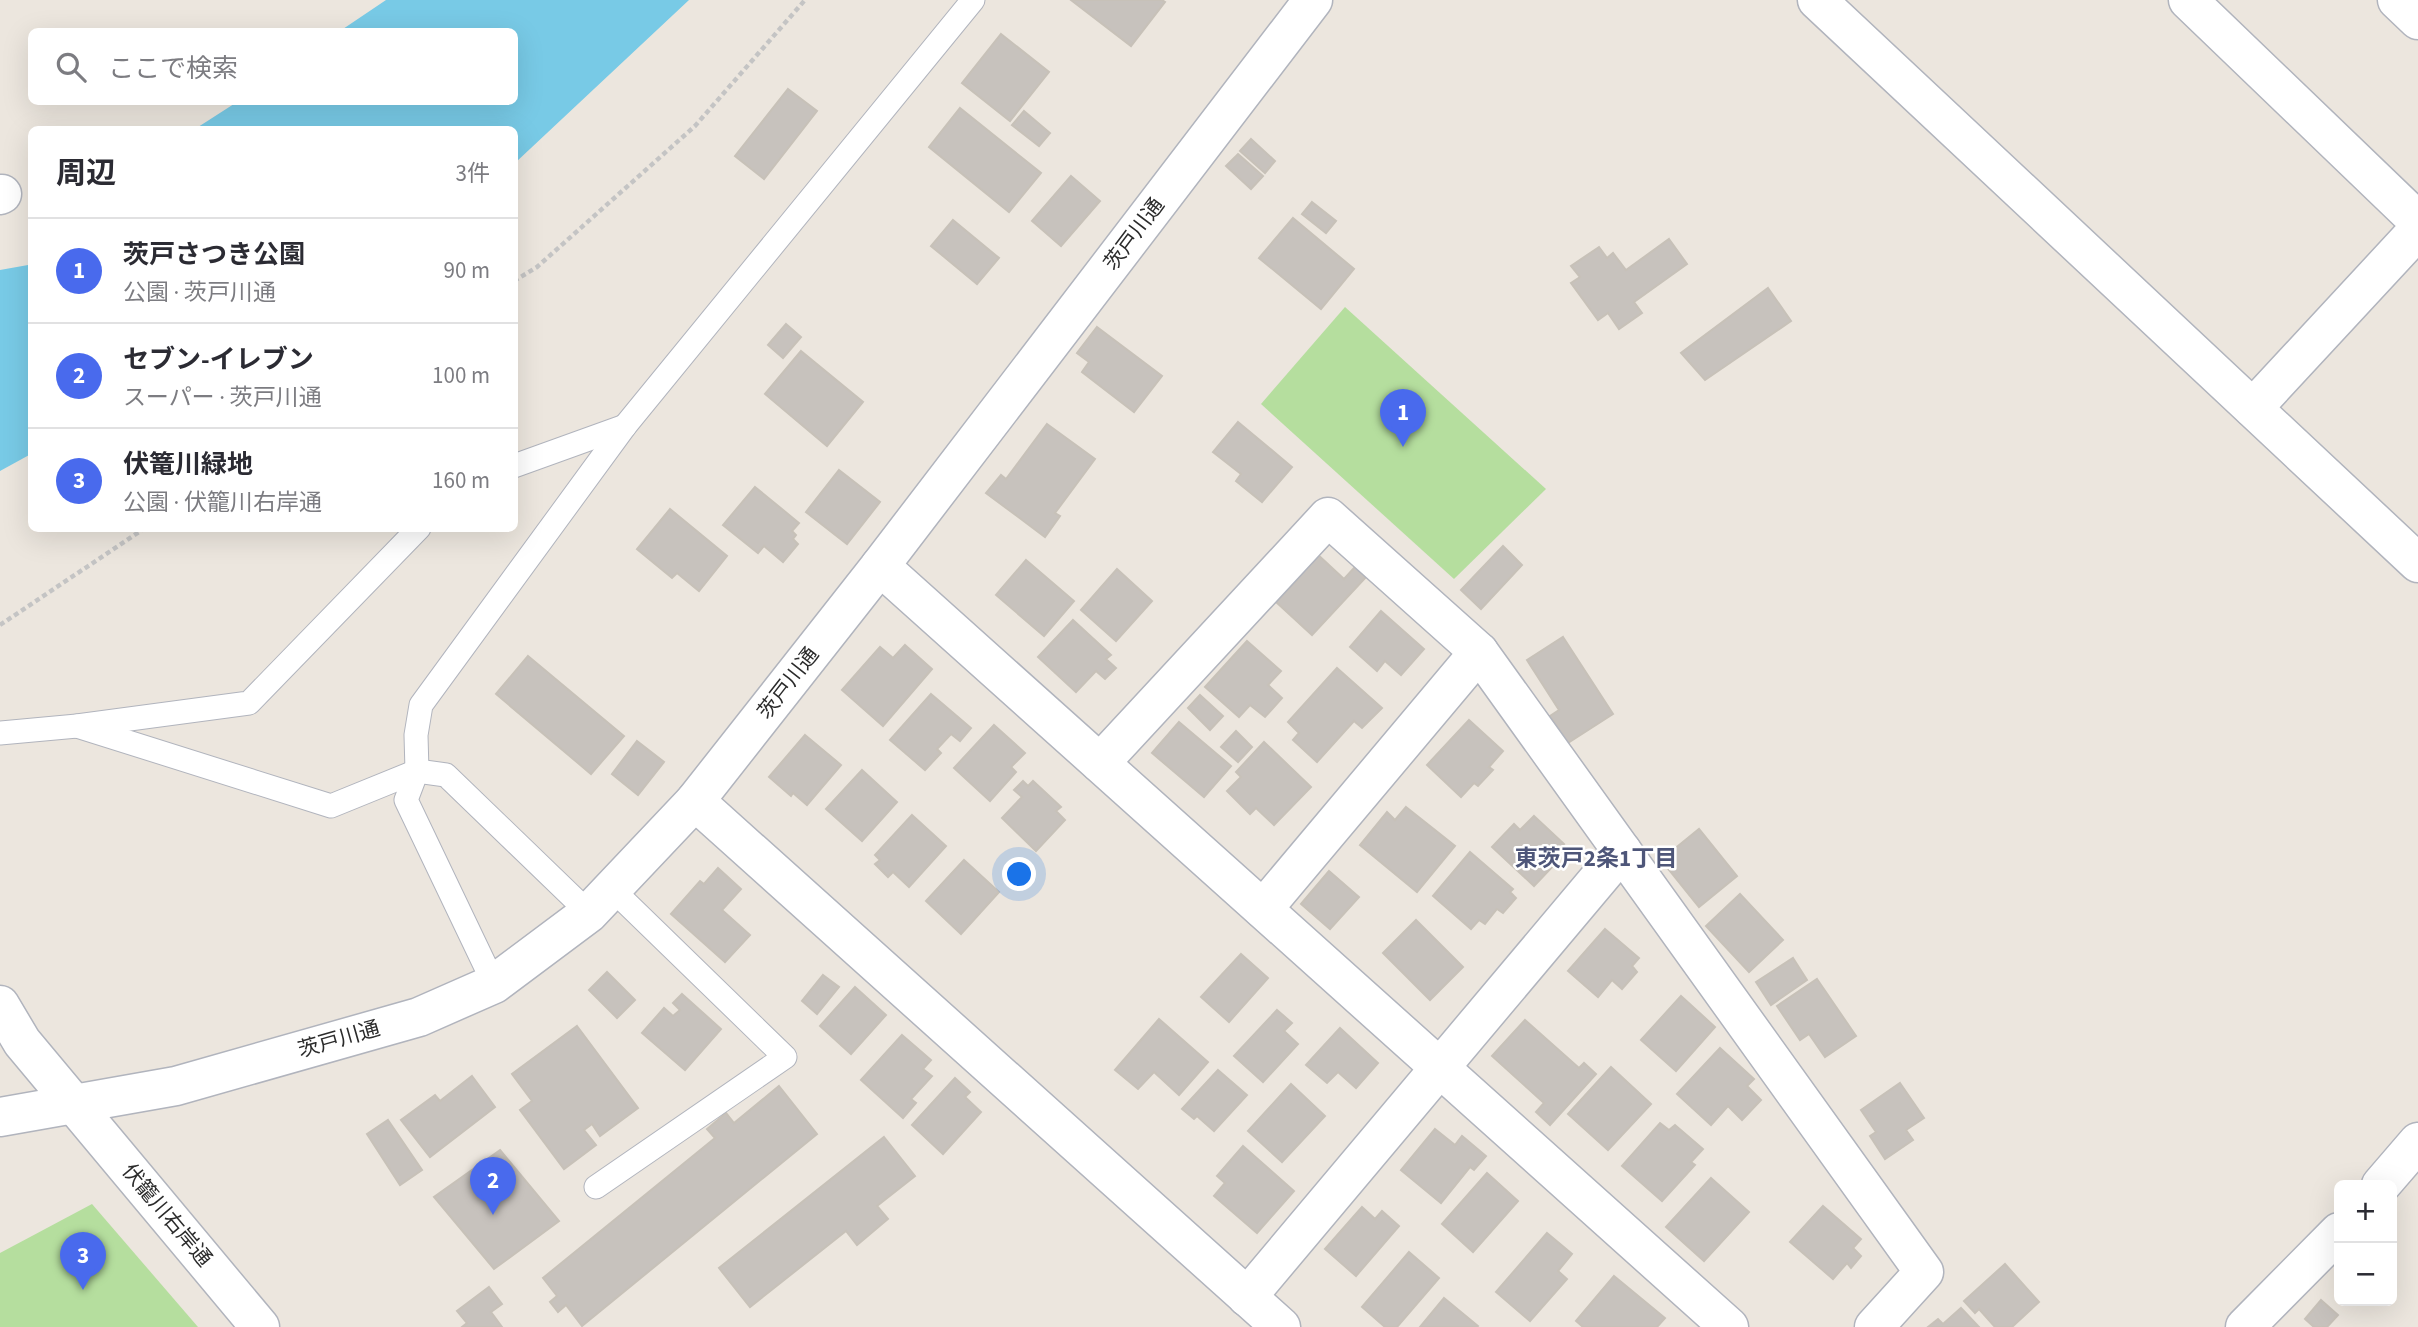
<!DOCTYPE html>
<html lang="ja">
<meta charset="utf-8">
<style>
body{margin:0;font-family:"Source Sans 3","Noto Sans JP",sans-serif;background:#f7f7f7;color:#2b2b33}
.controls{position:absolute;right:21px;bottom:21px;display:grid;overflow:hidden;border-radius:10px;box-shadow:0 7px 28px #0002}
.controls button{width:63px;height:63px;display:grid;place-items:center;padding:0;border:0;border-bottom:2px solid #e1e1e2;background:#fff;color:#2b2b33;font:35px sans-serif}
.you{position:absolute;left:1020px;top:875px;width:24px;height:24px;margin:-18px;border:5px solid #fff;border-radius:50%;background:#1a73e8;box-shadow:0 0 0 10px #1a73e833}
.badge{display:grid;place-items:center;width:46px;height:46px;border-radius:50%;background:#496aed;color:#fff;font-size:23px;font-weight:700}
.pin{position:absolute;translate:-50% -58px;filter:drop-shadow(0 2px 4px #0008)}
.pin::after{content:'';position:absolute;top:37px;width:24px;height:21px;background:inherit;clip-path:polygon(0 0,100% 0,50% 100%)}
.list{margin:0;padding:0;list-style:none}
h2{display:flex;justify-content:space-between;align-items:center;height:91px;margin:0;padding:0 28px;font-size:30px}
h2 small{font-size:23px;font-weight:400;color:#7c7c81}
.list li{display:grid;grid-template-columns:46px 1fr auto;gap:21px;align-items:center;box-sizing:border-box;height:105px;padding:0 28px;border-top:2px solid #e1e1e2}
.list b{display:block;font-size:26px;white-space:nowrap}
.list p{margin:0;font-size:23px;white-space:nowrap;color:#7c7c81}
.list em{font-size:23px;font-style:normal;color:#7c7c81}
.icon{flex:none;width:38px;height:38px;fill:none;stroke:currentColor;stroke-width:2;stroke-linecap:round;stroke-linejoin:round}
.map{position:relative;flex:none;width:2418px;height:1327px;overflow:hidden}
.search{position:absolute;background:#fff;box-shadow:0 7px 28px #0002;left:28px;top:28px;width:490px;height:77px;display:flex;align-items:center;gap:18px;box-sizing:border-box;padding:0 24px;border-radius:10px;color:#7c7c81;font-size:26px}
.panel{position:absolute;background:#fff;box-shadow:0 7px 28px #0002;left:28px;top:126px;width:490px;height:406px;border-radius:10px}
.map>svg:first-child{display:block}
.green{fill:#b5de9e}
.water{fill:#78cae6}
.building{fill:#c7c2bd;stroke:#c7c1b8;stroke-width:2}
.lines{fill:none;stroke-linecap:round;stroke-linejoin:round}
.lane-casing{stroke:#b1b4bd;stroke-width:25}
.street-casing{stroke:#b1b4bd;stroke-width:41}
.secondary-casing{stroke:#b1b4bd;stroke-width:41}
.path{stroke:#c4c4c4;stroke-width:4.5;stroke-dasharray:5 3.5;stroke-linecap:butt}
.lane{stroke:#fff;stroke-width:23}
.street{stroke:#fff;stroke-width:38}
.secondary{stroke:#fff;stroke-width:38}
.labels{text-anchor:middle;dominant-baseline:central;stroke-width:5;stroke-linejoin:round;paint-order:stroke}
.street-label{font-size:21px;fill:#2b2b2b;stroke:#fff}
.neighbourhood-label{font-size:23px;font-weight:bold;fill:#4e5679;stroke:#fff}
</style>
<div class="map">
<svg width="2418" height="1327" viewBox="0 0 2418 1327">
<rect width="100%" height="100%" fill="#ece6de"/>
<g class="green">
<path d="M1345,307L1546,489L1454,579L1261,404Z"/>
<path d="M92,1204L198,1327H0V1253Z"/>
</g>
<g class="water">
<path d="M386,0H689L515,163L514,130L195,129L237,102H514V32L340,31Z"/>
<path d="M31,262V454L0,471V270L28,265Z"/>
</g>
<g class="building">
<path d="M1071,0H1162L1165,2L1131,46Z"/>
<path d="M1001,34L1049,72L1010,121L962,83Z"/>
<path d="M788,89L817,111L764,179L735,156Z"/>
<path d="M960,108L1041,173L1009,212L929,147Z"/>
<path d="M1024,111L1050,133L1039,146L1012,125Z"/>
<path d="M1251,139L1275,161L1265,173L1240,151Z"/>
<path d="M1238,154L1263,176L1251,189L1226,166Z"/>
<path d="M1071,176L1100,201L1061,246L1032,221Z"/>
<path d="M1312,202L1336,221L1326,233L1302,214Z"/>
<path d="M1293,218L1354,269L1321,309L1259,258Z"/>
<path d="M953,220L999,258L977,284L931,246Z"/>
<path d="M1669,239L1687,264L1634,302L1642,313L1619,329L1608,313L1598,320L1571,283L1580,277L1571,266L1599,247L1607,258L1613,253L1626,270Z"/>
<path d="M1768,288L1791,321L1705,380L1681,353Z"/>
<path d="M786,324L801,337L783,358L768,345Z"/>
<path d="M1097,327L1162,376L1134,412L1082,372L1089,362L1077,353Z"/>
<path d="M801,351L863,402L827,446L765,394Z"/>
<path d="M1238,422L1292,467L1262,502L1236,481L1241,474L1213,452Z"/>
<path d="M1047,424L1095,459L1055,513L1060,516L1045,537L986,493L1001,475L1006,479Z"/>
<path d="M839,470L880,502L847,544L806,512Z"/>
<path d="M755,487L799,523L792,531L796,535L793,539L798,544L783,562L764,546L758,553L723,525Z"/>
<path d="M670,509L727,556L699,591L677,573L672,578L637,549Z"/>
<path d="M1503,546L1522,565L1481,609L1461,590Z"/>
<path d="M1316,553L1344,579L1355,567L1366,577L1312,635L1276,602L1297,580L1294,576Z"/>
<path d="M1026,560L1074,601L1044,636L996,595Z"/>
<path d="M1117,569L1152,601L1116,641L1081,610Z"/>
<path d="M1381,611L1424,649L1401,675L1385,661L1377,671L1350,647Z"/>
<path d="M1073,620L1111,655L1106,659L1116,668L1105,679L1096,671L1076,692L1038,657Z"/>
<path d="M1563,637L1613,714L1568,743L1550,716L1559,710L1527,660Z"/>
<path d="M1247,641L1281,671L1268,685L1282,698L1265,717L1250,705L1239,717L1205,687Z"/>
<path d="M905,645L932,669L883,726L842,690L880,647L893,658Z"/>
<path d="M528,656L624,736L591,774L496,694Z"/>
<path d="M1337,668L1382,708L1362,728L1354,721L1317,762L1293,740L1299,733L1288,722Z"/>
<path d="M931,694L971,728L960,741L951,734L937,749L941,753L925,770L890,740Z"/>
<path d="M1200,695L1223,716L1210,730L1188,708Z"/>
<path d="M1469,720L1503,751L1489,767L1493,770L1478,786L1474,783L1461,797L1427,765Z"/>
<path d="M1179,722L1231,766L1204,797L1152,753Z"/>
<path d="M994,725L1025,753L1011,767L1016,772L990,801L954,768Z"/>
<path d="M1236,731L1252,747L1238,762L1221,747Z"/>
<path d="M805,735L841,765L807,805L793,793L791,796L769,777Z"/>
<path d="M637,741L664,762L638,795L612,774Z"/>
<path d="M1264,742L1311,787L1274,825L1256,808L1250,814L1227,791L1241,777L1236,772Z"/>
<path d="M862,770L897,802L862,841L826,809Z"/>
<path d="M1023,781L1028,786L1033,781L1061,807L1056,811L1065,820L1036,851L1002,818L1022,797L1014,790Z"/>
<path d="M1406,807L1455,846L1417,892L1360,845L1387,812L1395,820Z"/>
<path d="M912,815L946,846L909,887L893,872L888,877L875,864L880,860L875,855Z"/>
<path d="M1534,816L1564,844L1547,861L1553,866L1534,886L1492,847L1514,824L1520,830Z"/>
<path d="M1699,829L1737,876L1699,907L1661,860Z"/>
<path d="M1470,852L1513,889L1510,892L1516,898L1503,913L1497,909L1485,924L1479,920L1471,929L1433,896Z"/>
<path d="M964,860L999,892L961,934L926,901Z"/>
<path d="M718,868L741,889L722,910L750,935L725,962L671,914L700,881L704,884Z"/>
<path d="M1329,871L1359,897L1330,929L1301,904Z"/>
<path d="M1740,894L1783,940L1749,972L1706,926Z"/>
<path d="M1416,920L1463,967L1430,1000L1383,953Z"/>
<path d="M1605,929L1639,958L1632,966L1637,972L1622,989L1612,980L1598,997L1568,971Z"/>
<path d="M1241,954L1268,978L1229,1022L1201,997Z"/>
<path d="M1793,958L1807,980L1771,1005L1756,982Z"/>
<path d="M607,972L635,1000L617,1018L589,990Z"/>
<path d="M823,975L839,987L817,1014L802,1001Z"/>
<path d="M1817,979L1856,1036L1825,1057L1809,1034L1800,1040L1777,1006Z"/>
<path d="M855,987L886,1015L851,1054L820,1026Z"/>
<path d="M682,994L721,1029L685,1070L642,1033L664,1008L673,1016L680,1010L673,1003Z"/>
<path d="M1681,996L1715,1027L1676,1071L1641,1040Z"/>
<path d="M1277,1010L1292,1023L1284,1031L1298,1044L1263,1082L1234,1056Z"/>
<path d="M1159,1019L1208,1062L1179,1095L1154,1072L1138,1089L1115,1070Z"/>
<path d="M1525,1020L1579,1068L1584,1063L1596,1074L1550,1125L1536,1112L1544,1103L1492,1056Z"/>
<path d="M577,1026L638,1108L600,1136L592,1124L584,1130L596,1145L564,1169L520,1110L532,1101L512,1074Z"/>
<path d="M1340,1028L1378,1063L1356,1088L1338,1072L1327,1083L1306,1065Z"/>
<path d="M902,1035L931,1060L923,1069L932,1076L911,1099L916,1103L903,1118L861,1080Z"/>
<path d="M1720,1048L1754,1079L1747,1086L1761,1100L1742,1120L1728,1106L1711,1125L1677,1094Z"/>
<path d="M1611,1067L1651,1104L1608,1150L1568,1114Z"/>
<path d="M1218,1070L1247,1095L1214,1131L1197,1116L1194,1119L1182,1109Z"/>
<path d="M472,1076L495,1107L430,1157L401,1120L435,1095L440,1101Z"/>
<path d="M955,1078L970,1092L965,1097L981,1112L943,1154L912,1125Z"/>
<path d="M1900,1083L1924,1118L1906,1130L1913,1140L1885,1159L1870,1136L1876,1132L1861,1110Z"/>
<path d="M1291,1084L1325,1116L1282,1162L1248,1131Z"/>
<path d="M779,1086L817,1134L582,1326L566,1305L558,1312L550,1302L557,1296L543,1278L715,1138L707,1129L726,1113L734,1123Z"/>
<path d="M388,1120L422,1170L400,1185L367,1134Z"/>
<path d="M1660,1123L1669,1130L1675,1125L1703,1149L1691,1162L1695,1165L1662,1201L1622,1166Z"/>
<path d="M1435,1129L1455,1145L1462,1136L1486,1156L1474,1170L1470,1167L1441,1203L1401,1170Z"/>
<path d="M884,1137L915,1176L877,1206L888,1219L857,1245L846,1231L750,1307L719,1268Z"/>
<path d="M1243,1146L1294,1191L1257,1233L1214,1196L1225,1183L1217,1176Z"/>
<path d="M500,1150L559,1221L494,1269L434,1197Z"/>
<path d="M1487,1173L1518,1201L1473,1252L1442,1224Z"/>
<path d="M1711,1178L1749,1212L1704,1261L1666,1227Z"/>
<path d="M1823,1206L1861,1239L1853,1248L1861,1256L1851,1268L1847,1263L1833,1279L1790,1242Z"/>
<path d="M1362,1207L1375,1219L1382,1211L1399,1226L1356,1276L1325,1249Z"/>
<path d="M1547,1233L1572,1254L1558,1271L1567,1279L1530,1321L1496,1292Z"/>
<path d="M1409,1252L1439,1278L1397,1327H1385L1362,1307Z"/>
<path d="M2005,1264L2039,1302L2012,1327H1995L1979,1309L1975,1313L1964,1301Z"/>
<path d="M1614,1276L1665,1318L1657,1327H1583L1576,1321Z"/>
<path d="M489,1287L502,1304L491,1312L502,1327H462L467,1323L457,1311Z"/>
<path d="M1444,1298L1478,1326L1477,1327H1420Z"/>
<path d="M2321,1300L2338,1315L2327,1327H2314L2305,1319Z"/>
<path d="M1961,1308L1979,1327H1928L1938,1319L1943,1324Z"/>
</g>
<g class="lines">
<g class="lane-casing">
<g id="lane">
<path d="M514,466L625,426"/>
<path d="M77,726L331,806L417,771L446,775L589,913"/>
<path d="M0,733L77,726L249,703L419,528"/>
<path d="M494,984L406,800L417,771L416,735L421,705L625,426L973,0"/>
<path d="M596,1187L785,1057L612,889"/>
</g>
</g>
<g class="street-casing">
<g id="street">
<path d="M1817,0L2418,563"/>
<path d="M2188,0L2418,221"/>
<path d="M2397,0L2418,20"/>
<path d="M0,195L2,194"/>
<path d="M2253,408L2418,230"/>
<path d="M880,566L1729,1327"/>
<path d="M1100,763L1328,517L1479,652L1924,1272L1874,1327"/>
<path d="M695,801L1281,1327"/>
<path d="M1263,909L1479,652"/>
<path d="M2381,1185L2418,1142"/>
<path d="M1247,1297L1622,851"/>
<path d="M2245,1327L2339,1232"/>
</g>
</g>
<g class="secondary-casing">
<g id="secondary">
<path d="M0,1005L22,1042L260,1327"/>
<path d="M0,1117L176,1086L419,1017L494,984L589,913L695,801L880,566L1313,0"/>
</g>
</g>
<g class="path">
<path d="M514,281L537,267L695,126L805,0"/>
<path d="M0,625L145,528"/>
</g>
<use href="#lane" class="lane"/>
<use href="#street" class="street"/>
<use href="#secondary" class="secondary"/>
</g>
<g class="labels">
<g class="street-label">
<text transform="translate(1134 234) rotate(-53)">茨戸川通</text>
<text transform="translate(788 683) rotate(-52)">茨戸川通</text>
<text transform="translate(339 1039) rotate(-16)">茨戸川通</text>
<text transform="translate(167 1215) rotate(50)">伏籠川右岸通</text>
</g>
<g class="neighbourhood-label">
<text x="1596" y="858">東茨戸2条1丁目</text>
</g>
</g>
</svg>
<div class="controls">
<button>+</button>
<button>−</button>
</div>
<div class="you"></div>
<div class="pin badge" style="left:1403px;top:447px">1</div>
<div class="pin badge" style="left:493px;top:1215px">2</div>
<div class="pin badge" style="left:83px;top:1290px">3</div>
<div class="search"><svg class="icon" aria-label="search" viewBox="0 0 24 24"><circle cx="10" cy="10" r="6"/><path d="M15 15l6 6"/></svg>ここで検索</div>
<section class="panel">
<h2>周辺<small>3件</small></h2>
<ul class="list">
<li><span class="badge">1</span><div><b>茨戸さつき公園</b><p>公園 · 茨戸川通</p></div><em>90 m</em></li>
<li><span class="badge">2</span><div><b>セブン-イレブン</b><p>スーパー · 茨戸川通</p></div><em>100 m</em></li>
<li><span class="badge">3</span><div><b>伏篭川緑地</b><p>公園 · 伏籠川右岸通</p></div><em>160 m</em></li>
</ul>
</section>
</div>
